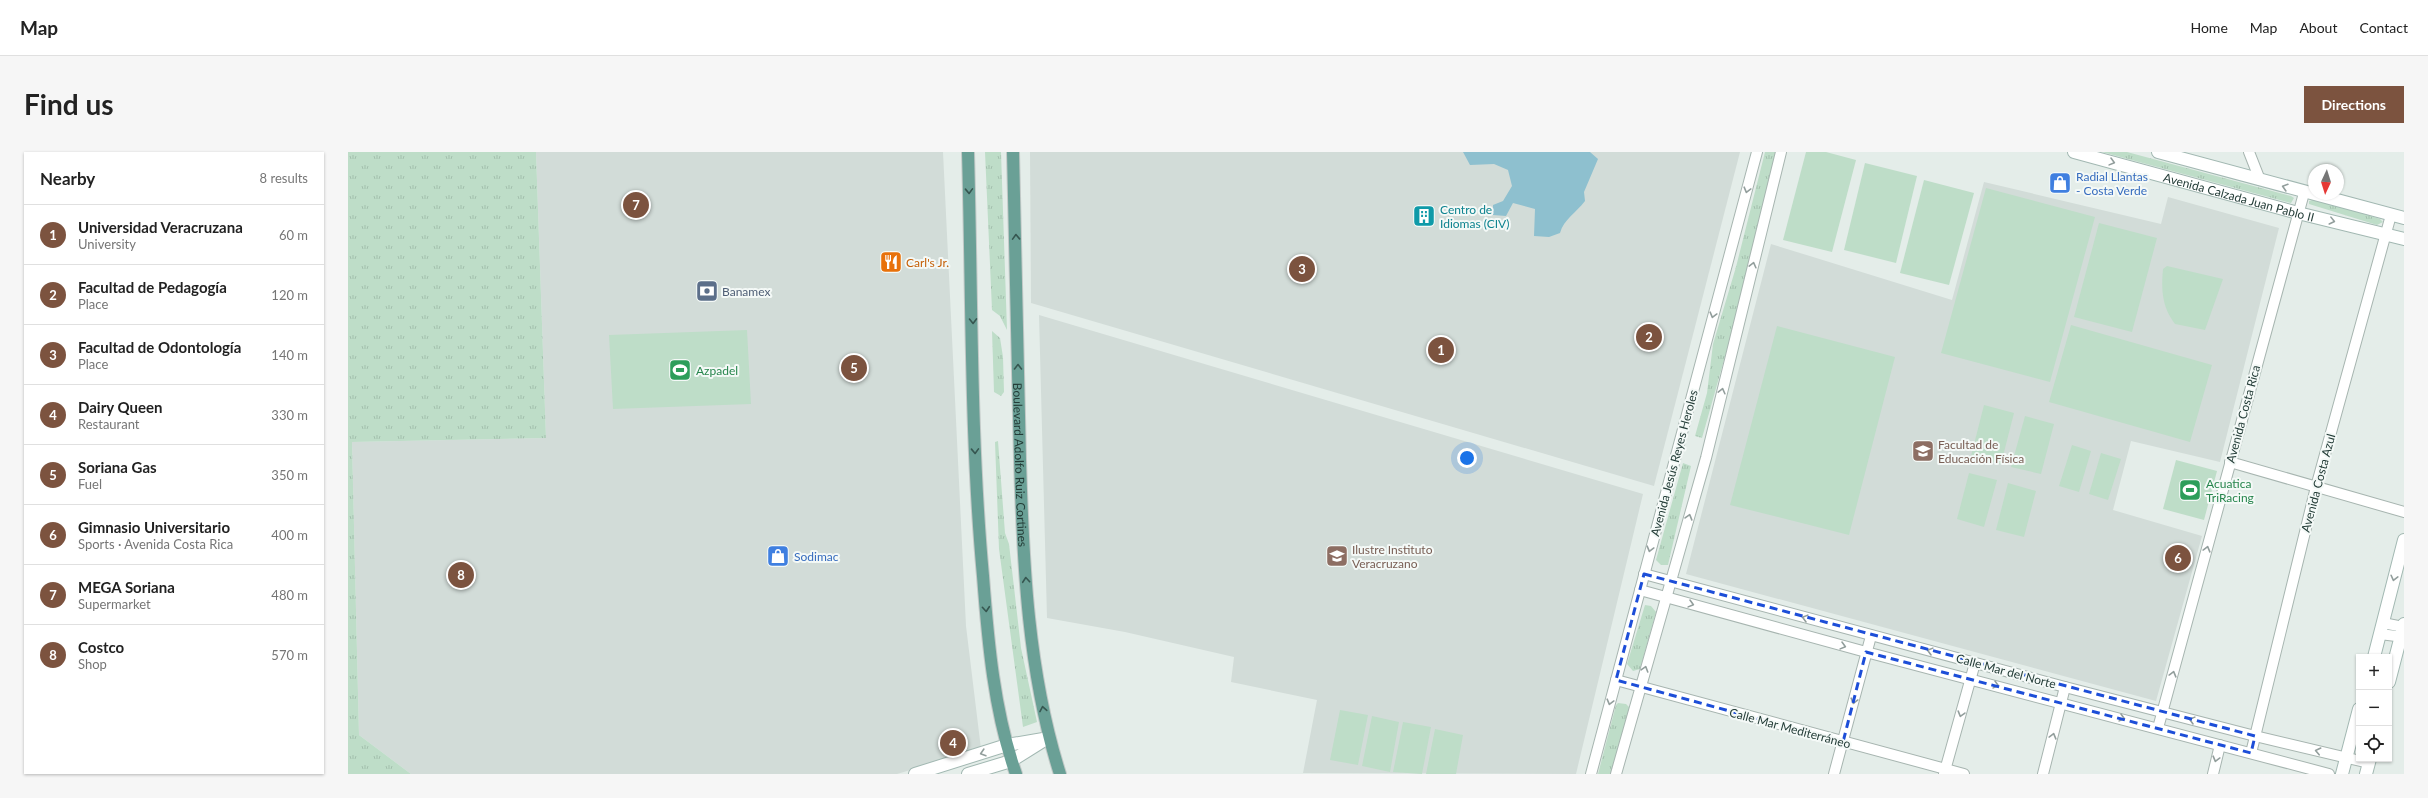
<!DOCTYPE html>
<meta charset="utf-8">
<style>
body{margin:0;font-family:Lato,sans-serif;background:#f6f6f6;color:#222}
.controls{position:absolute;right:12px;bottom:12px;display:grid;overflow:hidden;border-radius:0px;box-shadow:0 1px 3px #0004}
.controls button{width:36px;height:36px;display:grid;place-items:center;padding:0;border:0;border-bottom:1px solid #e0e0e0;background:#fff;color:#222;font:20px sans-serif}
.compass{position:absolute;left:1960px;top:12px;width:36px;height:36px;border-radius:50%;background:#fff;box-shadow:0 1px 3px #0004;rotate:184deg}
.you{position:absolute;left:1119px;top:306px;width:14px;height:14px;margin:-10px;border:3px solid #fff;border-radius:50%;background:#1a73e8;box-shadow:0 0 0 6px #1a73e833}
.badge{display:grid;place-items:center;width:26px;height:26px;border-radius:50%;background:#7c533f;color:#fff;font-size:13px;font-weight:700}
.pin{position:absolute;translate:-50% -50%;border:2px solid #fff;box-shadow:0 1px 4px #0006}
.list{margin:0;padding:0;list-style:none}
h2{display:flex;justify-content:space-between;align-items:center;height:52px;margin:0;padding:0 16px;font-size:17px}
h2 small{font-size:13px;font-weight:400;color:#767676}
.list li{display:grid;grid-template-columns:26px 1fr auto;gap:12px;align-items:center;box-sizing:border-box;height:60px;padding:0 16px;border-top:1px solid #e0e0e0}
.list b{display:block;font-size:15px;white-space:nowrap}
.list p{margin:0;font-size:13px;white-space:nowrap;color:#767676}
.list em{font-size:13px;font-style:normal;color:#767676}
.icon{flex:none;width:22px;height:22px;fill:none;stroke:currentColor;stroke-width:2;stroke-linecap:round;stroke-linejoin:round}
.map{position:relative;flex:none;width:2056px;height:622px;overflow:hidden;border-radius:0px}
header{display:flex;align-items:center;gap:24px;box-sizing:border-box;height:56px;padding:0 20px;background:#fff;border-bottom:1px solid #e0e0e0}
header strong{font-size:19px}
nav{display:flex;gap:22px;margin-inline-start:auto;font-size:14px}
.intro{display:flex;align-items:center;justify-content:space-between;box-sizing:border-box;height:96px;padding:0 24px}
h1{margin:0;font-size:28px}
.button{padding:10px 18px;border-radius:0px;background:#7c533f;color:#fff;font-size:14px;font-weight:700}
main{display:flex;gap:24px;padding:0 24px}
aside{flex:1;background:#fff;border-radius:0px;box-shadow:0 1px 3px #0004}
.map>svg:first-child{display:block}
.built{fill:#d2dcd8}
.grass{fill:url(#grass-tufts)}
.pitch{fill:#beddc8}
.water{fill:#8ec0cf}
.lines{fill:none;stroke-linecap:round;stroke-linejoin:round}
.street-casing{stroke:#a7b5b0;stroke-width:12}
.secondary-casing{stroke:#a2b8b2;stroke-width:14}
.primary-casing{stroke:#c2c9c7;stroke-width:14}
.street{stroke:#fff;stroke-width:10}
.secondary{stroke:#fff;stroke-width:12}
.primary{stroke:#6aa096;stroke-width:12}
.oneway{stroke:#929e9c}
.oneway2{stroke:#365650}
.marked{fill:none;stroke:#1d4ed8;stroke-width:3;stroke-dasharray:8 5;stroke-linejoin:round}
.labels{text-anchor:middle;dominant-baseline:central;stroke-width:4;stroke-linejoin:round;paint-order:stroke}
.shop-label{font-size:12px;fill:#366cbe;stroke:#f4f9f7;text-anchor:start}
.street-label{font-size:12px;fill:#243d38;stroke:#f4f9f7}
.culture-label{font-size:12px;fill:#0d838f;stroke:#f4f9f7;text-anchor:start}
.food-label{font-size:12px;fill:#c56008;stroke:#f4f9f7;text-anchor:start}
.service-label{font-size:12px;fill:#4e5e75;stroke:#f4f9f7;text-anchor:start}
.leisure-label{font-size:12px;fill:#27864d;stroke:#f4f9f7;text-anchor:start}
.education-label{font-size:12px;fill:#785e54;stroke:#f4f9f7;text-anchor:start}
</style>
<header>
<strong>Map</strong>
<nav><a>Home</a><a>Map</a><a>About</a><a>Contact</a></nav>
</header>
<div class="intro"><h1>Find us</h1><a class="button">Directions</a></div>
<main>
<aside>
<h2>Nearby<small>8 results</small></h2>
<ul class="list">
<li><span class="badge">1</span><div><b>Universidad Veracruzana</b><p>University</p></div><em>60 m</em></li>
<li><span class="badge">2</span><div><b>Facultad de Pedagogía</b><p>Place</p></div><em>120 m</em></li>
<li><span class="badge">3</span><div><b>Facultad de Odontología</b><p>Place</p></div><em>140 m</em></li>
<li><span class="badge">4</span><div><b>Dairy Queen</b><p>Restaurant</p></div><em>330 m</em></li>
<li><span class="badge">5</span><div><b>Soriana Gas</b><p>Fuel</p></div><em>350 m</em></li>
<li><span class="badge">6</span><div><b>Gimnasio Universitario</b><p>Sports · Avenida Costa Rica</p></div><em>400 m</em></li>
<li><span class="badge">7</span><div><b>MEGA Soriana</b><p>Supermarket</p></div><em>480 m</em></li>
<li><span class="badge">8</span><div><b>Costco</b><p>Shop</p></div><em>570 m</em></li>
</ul>
</aside>
<div class="map">
<svg width="2056" height="622" viewBox="0 0 2056 622">
<defs>
<pattern id="grass-tufts" width="24" height="20" patternUnits="userSpaceOnUse"><rect width="24" height="20" fill="#beddc8"/><path d="M3 7l-1-3M5 7V3M7 7l1-3M15 17l-1-3M17 17v-4M19 17l1-3" fill="none" stroke="#a3bfad"/></pattern>
</defs>
<rect width="100%" height="100%" fill="#e4ede9"/>
<g class="built">
<path d="M188,0H595L618,474L633,597L549,622H63L11,583L4,290L198,286Z"/>
<path d="M682,0H1392L1306,334L683,151Z"/>
<path d="M1636,30L1813,72L1820,45L1931,76L1872,310L1783,289L1765,358L1854,384L1808,549L1338,422L1423,92L1604,148Z"/>
<path d="M691,163L1295,342L1228,622L955,621L969,548L883,530L886,505L777,480L699,466Z"/>
</g>
<g class="grass">
<path d="M0,0H188L198,286L4,290L11,583L63,622H0Z"/>
<path d="M637,0H653L659,178L652,164L644,158Z"/>
<path d="M1417,0H1430L1385,176L1354,286L1347,284L1359,241L1365,192L1388,115Z"/>
<path d="M1754,0H1779L1943,44L1946,46L1943,51Z"/>
<path d="M1968,47L2032,67L2035,70L2029,73L1961,52V49Z"/>
<path d="M644,179L652,186L655,205L656,240L653,244L646,240Z"/>
<path d="M650,289L657,381L661,392L673,496L689,570L675,575L651,397L647,290Z"/>
<path d="M1335,311L1343,314L1320,413H1313L1308,408Z"/>
<path d="M1297,453L1303,454L1308,460L1292,517L1285,519L1279,512Z"/>
<path d="M1270,551L1278,552L1282,556L1266,622H1250L1268,553Z"/>
</g>
<g class="pitch">
<path d="M1458,0H1478L1508,8L1484,100L1435,88Z"/>
<path d="M1517,11L1569,24L1548,111L1496,98Z"/>
<path d="M1576,28L1626,41L1601,133L1552,121Z"/>
<path d="M1638,36L1747,65L1702,230L1593,201Z"/>
<path d="M1751,71L1809,86L1784,180L1726,165Z"/>
<path d="M1819,114L1875,127L1857,178L1827,172C1814,155 1813,138 1815,117Z"/>
<path d="M1723,173L1864,213L1842,290L1701,250Z"/>
<path d="M1429,174L1547,205L1501,383L1382,353Z"/>
<path d="M399,178L403,252L265,257L261,183Z"/>
<path d="M1636,253L1666,261L1653,312L1623,304Z"/>
<path d="M1677,264L1706,272L1693,322L1663,315Z"/>
<path d="M1724,293L1743,299L1731,340L1711,334Z"/>
<path d="M1753,301L1773,307L1760,348L1741,342Z"/>
<path d="M1828,308L1869,319L1856,368L1815,357Z"/>
<path d="M1621,321L1649,328L1636,375L1609,367Z"/>
<path d="M1660,331L1688,339L1676,385L1648,378Z"/>
<path d="M992,558L1020,563L1010,613L982,608Z"/>
<path d="M1024,564L1051,570L1042,620L1014,614Z"/>
<path d="M1055,570L1083,575L1074,622L1045,620Z"/>
<path d="M1087,577L1115,583L1108,622H1078Z"/>
</g>
<path class="water" d="M1115,0H1242L1250,7L1236,40L1237,49C1228,61 1216,67 1212,81L1201,85L1186,84L1187,57L1165,51L1158,64L1145,63V53L1155,49L1164,34L1160,18L1146,12L1122,13Z"/>
<g class="lines">
<g class="street-casing">
<g id="street">
<path d="M1901,0L1912,28"/>
<path d="M1882,310L2056,360"/>
<path d="M1296,422L1717,535L1907,584L2021,611"/>
<path d="M1292,438L1518,500L1981,622"/>
<path d="M2035,471L2056,475"/>
<path d="M2032,482L2056,485"/>
<path d="M1268,528L1616,622"/>
<path d="M1810,576L1956,41"/>
<path d="M1903,601L1968,335L2043,63"/>
<path d="M1243,622L1409,0"/>
<path d="M1268,622L1358,306L1433,0"/>
<path d="M1486,622L1523,484"/>
<path d="M1596,622L1627,511"/>
<path d="M1695,622L1717,535"/>
<path d="M1865,622L1872,593"/>
</g>
</g>
<g class="secondary-casing">
<g id="secondary">
<path id="s1" d="M1726,0L1950,61L2056,87"/>
<path d="M1810,0L2056,66"/>
<path d="M2026,505L2056,388"/>
<path d="M2041,530L2056,472"/>
<path d="M567,622L659,593L701,586"/>
<path d="M620,622L663,609L695,589"/>
<path d="M1994,622L2011,557"/>
<path d="M2018,622L2022,607"/>
</g>
</g>
<g class="primary-casing">
<g id="primary">
<path d="M620,0C624,141 622,283 635,424C640,490 646,559 668,622"/>
<path id="s2" d="M665,0C668,103 669,205 672,308C675,413 680,521 712,622"/>
</g>
</g>
<use href="#street" class="street"/>
<use href="#secondary" class="secondary"/>
<use href="#primary" class="primary"/>
</g>
<defs><path id="oneway-chevron" d="M-2-3.5L2.5 0L-2 3.5" fill="none" stroke-width="1.6" stroke-linecap="round" stroke-linejoin="round"/></defs>
<g class="oneway">
<use href="#oneway-chevron" transform="translate(1764 10) rotate(15)"/>
<use href="#oneway-chevron" transform="translate(1937 35) rotate(-163)"/>
<use href="#oneway-chevron" transform="translate(1399 38) rotate(105)"/>
<use href="#oneway-chevron" transform="translate(1984 69) rotate(14)"/>
<use href="#oneway-chevron" transform="translate(1405 113) rotate(-76)"/>
<use href="#oneway-chevron" transform="translate(1365 163) rotate(105)"/>
<use href="#oneway-chevron" transform="translate(1374 239) rotate(-76)"/>
<use href="#oneway-chevron" transform="translate(1341 365) rotate(-74)"/>
<use href="#oneway-chevron" transform="translate(1302 397) rotate(105)"/>
<use href="#oneway-chevron" transform="translate(1859 397) rotate(-75)"/>
<use href="#oneway-chevron" transform="translate(2046 426) rotate(104)"/>
<use href="#oneway-chevron" transform="translate(1343 452) rotate(15)"/>
<use href="#oneway-chevron" transform="translate(1457 466) rotate(-165)"/>
<use href="#oneway-chevron" transform="translate(1495 494) rotate(15)"/>
<use href="#oneway-chevron" transform="translate(1582 499) rotate(-165)"/>
<use href="#oneway-chevron" transform="translate(1297 517) rotate(-73)"/>
<use href="#oneway-chevron" transform="translate(1825 522) rotate(-75)"/>
<use href="#oneway-chevron" transform="translate(1648 533) rotate(15)"/>
<use href="#oneway-chevron" transform="translate(1506 549) rotate(105)"/>
<use href="#oneway-chevron" transform="translate(1262 550) rotate(105)"/>
<use href="#oneway-chevron" transform="translate(1613 562) rotate(106)"/>
<use href="#oneway-chevron" transform="translate(1774 566) rotate(15)"/>
<use href="#oneway-chevron" transform="translate(1844 568) rotate(-165)"/>
<use href="#oneway-chevron" transform="translate(1705 584) rotate(-75)"/>
<use href="#oneway-chevron" transform="translate(1970 599) rotate(-167)"/>
<use href="#oneway-chevron" transform="translate(635 601) rotate(163)"/>
<use href="#oneway-chevron" transform="translate(1868 607) rotate(105)"/>
</g>
<g class="oneway2">
<use href="#oneway-chevron" transform="translate(621 39) rotate(88)"/>
<use href="#oneway-chevron" transform="translate(668 85) rotate(-92)"/>
<use href="#oneway-chevron" transform="translate(625 169) rotate(89)"/>
<use href="#oneway-chevron" transform="translate(670 215) rotate(-90)"/>
<use href="#oneway-chevron" transform="translate(627 299) rotate(88)"/>
<use href="#oneway-chevron" transform="translate(678 428) rotate(-95)"/>
<use href="#oneway-chevron" transform="translate(638 457) rotate(85)"/>
<use href="#oneway-chevron" transform="translate(695 557) rotate(-100)"/>
</g>
<path class="marked" d="M1296,422L1907,584L1903,601L1518,500L1495,590L1268,528Z"/>
<defs>
<g id="shop-square" transform="scale(1.15)"><rect x="-9" y="-9" width="18" height="18" rx="4" fill="#3f7fe0" stroke="#f4f9f7"/><path d="M-5-2.5h2.3a2.7 3.5 0 0 1 5.4 0H5L5.5 6h-11ZM-1.5-2.5h3a1.5 2.3 0 0 0-3 0Z" fill="#fff"/></g>
<g id="building-square" transform="scale(1.15)"><rect x="-9" y="-9" width="18" height="18" rx="4" fill="#0f9aa8" stroke="#f4f9f7"/><path d="M-4-6H4V6H1V3H-1V6H-4ZM-2.5-4.3h1.7v1.8h-1.7ZM.8-4.3h1.7v1.8H.8ZM-2.5-1h1.7V.8h-1.7ZM.8-1h1.7V.8H.8Z" fill="#fff"/></g>
<g id="restaurant-square" transform="scale(1.15)"><rect x="-9" y="-9" width="18" height="18" rx="4" fill="#e8710a" stroke="#f4f9f7"/><path d="M-5-6h1v4h1v-4h1v4h1v-4h1v5L-1.5 .5V6h-2V.5L-5-1ZM5-6V6H3V1.5H1.5Q1.5-4 5-6Z" fill="#fff"/></g>
<g id="bank-square" transform="scale(1.15)"><rect x="-9" y="-9" width="18" height="18" rx="4" fill="#5c6f8a" stroke="#f4f9f7"/><path d="M-6-4H6V4H-6ZM0-2.3a2.3 2.3 0 1 0 0 4.6a2.3 2.3 0 1 0 0-4.6Z" fill="#fff"/></g>
<g id="stadium-square" transform="scale(1.15)"><rect x="-9" y="-9" width="18" height="18" rx="4" fill="#2e9e5b" stroke="#f4f9f7"/><path d="M0-5a6.5 5 0 1 0 0 10a6.5 5 0 1 0 0-10ZM-3.5-1.8h7v3.6h-7Z" fill="#fff"/></g>
<g id="university-square" transform="scale(1.15)"><rect x="-9" y="-9" width="18" height="18" rx="4" fill="#8d6e63" stroke="#f4f9f7"/><path d="M0-5L7-2L0 1L-7-2ZM-4 1L0 2.5L4 1V4Q0 6-4 4Z" fill="#fff"/></g>
<g id="school-square" transform="scale(1.15)"><rect x="-9" y="-9" width="18" height="18" rx="4" fill="#8d6e63" stroke="#f4f9f7"/><path d="M0-5L7-2L0 1L-7-2ZM-4 1L0 2.5L4 1V4Q0 6-4 4Z" fill="#fff"/></g>
</defs>
<g fill-rule="evenodd">
<use href="#shop-square" x="1712" y="31"/>
<use href="#building-square" x="1076" y="64"/>
<use href="#restaurant-square" x="543" y="110"/>
<use href="#bank-square" x="359" y="139"/>
<use href="#stadium-square" x="332" y="218"/>
<use href="#university-square" x="1575" y="299"/>
<use href="#stadium-square" x="1842" y="338"/>
<use href="#shop-square" x="430" y="404"/>
<use href="#school-square" x="989" y="404"/>
</g>
<g class="labels">
<g class="shop-label">
<text x="1728" y="24">Radial Llantas<tspan x="1728" dy="14">- Costa Verde</tspan></text>
<text x="446" y="404">Sodimac</text>
</g>
<g class="street-label">
<text stroke="none"><textPath href="#s1" startOffset="171">Avenida Calzada Juan Pablo II</textPath></text>
<text transform="translate(1895 262) rotate(-75)">Avenida Costa Rica</text>
<text transform="translate(1326 311) rotate(-75)">Avenida Jesús Reyes Heroles</text>
<text stroke="none"><textPath href="#s2" startOffset="313">Boulevard Adolfo Ruiz Cortines</textPath></text>
<text transform="translate(1970 331) rotate(-75)">Avenida Costa Azul</text>
<text transform="translate(1658 519) rotate(15)">Calle Mar del Norte</text>
<text transform="translate(1442 576) rotate(15)">Calle Mar Mediterráneo</text>
</g>
<g class="culture-label">
<text x="1092" y="57">Centro de<tspan x="1092" dy="14">Idiomas (CIV)</tspan></text>
</g>
<g class="food-label">
<text x="558" y="110">Carl's Jr.</text>
</g>
<g class="service-label">
<text x="374" y="139">Banamex</text>
</g>
<g class="leisure-label">
<text x="348" y="218">Azpadel</text>
<text x="1858" y="331">Acuatica<tspan x="1858" dy="14">TriRacing</tspan></text>
</g>
<g class="education-label">
<text x="1590" y="292">Facultad de<tspan x="1590" dy="14">Educación Física</tspan></text>
<text x="1004" y="397">Ilustre Instituto<tspan x="1004" dy="14">Veracruzano</tspan></text>
</g>
</g>
</svg>
<div class="controls">
<button>+</button>
<button>−</button>
<button><svg class="icon" aria-label="locate" viewBox="0 0 24 24"><circle cx="12" cy="12" r="6"/><path d="M12 2v4M12 18v4M2 12h4M18 12h4"/></svg></button>
</div>
<svg class="compass" viewBox="-18 -18 36 36"><path d="M0-13l5 13h-10z" fill="#e53935"/><path d="M0 13l5-13h-10z" fill="#767676"/></svg>
<div class="you"></div>
<div class="pin badge" style="left:1093px;top:198px">1</div>
<div class="pin badge" style="left:1301px;top:185px">2</div>
<div class="pin badge" style="left:954px;top:117px">3</div>
<div class="pin badge" style="left:605px;top:591px">4</div>
<div class="pin badge" style="left:506px;top:216px">5</div>
<div class="pin badge" style="left:1830px;top:406px">6</div>
<div class="pin badge" style="left:288px;top:53px">7</div>
<div class="pin badge" style="left:113px;top:423px">8</div>
</div>
</main>
